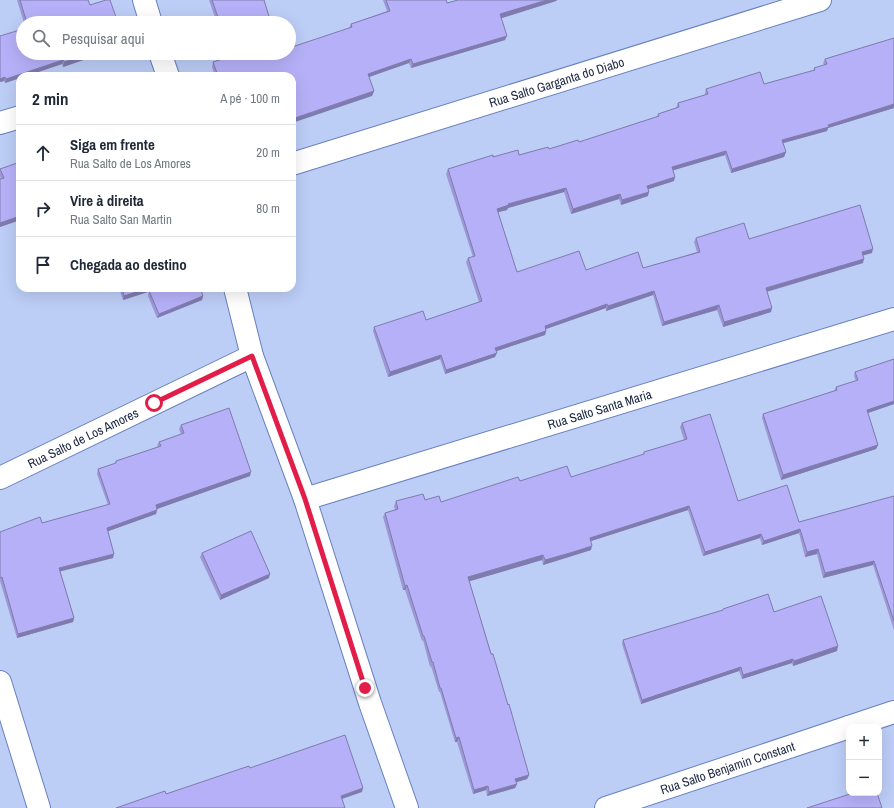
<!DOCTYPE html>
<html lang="pt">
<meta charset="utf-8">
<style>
body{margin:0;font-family:"Archivo Narrow",sans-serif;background:#f2f2f3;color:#1f2937}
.controls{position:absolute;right:12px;bottom:12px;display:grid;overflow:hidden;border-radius:8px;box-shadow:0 4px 16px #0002}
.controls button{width:36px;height:36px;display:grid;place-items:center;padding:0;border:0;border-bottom:1px solid #e0e1e3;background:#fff;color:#1f2937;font:20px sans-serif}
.stop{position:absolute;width:12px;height:12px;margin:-9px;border:3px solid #e11d48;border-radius:50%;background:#fff}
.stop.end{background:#e11d48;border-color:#fff;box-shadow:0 1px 4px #0008}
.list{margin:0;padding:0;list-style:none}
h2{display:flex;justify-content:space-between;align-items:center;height:52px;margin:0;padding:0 16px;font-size:17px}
h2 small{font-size:13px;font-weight:400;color:#747a83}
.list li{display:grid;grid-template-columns:26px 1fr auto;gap:12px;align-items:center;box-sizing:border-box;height:56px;padding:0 16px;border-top:1px solid #e0e1e3}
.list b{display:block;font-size:15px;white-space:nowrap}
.list p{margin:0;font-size:13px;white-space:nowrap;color:#747a83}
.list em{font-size:13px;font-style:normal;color:#747a83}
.icon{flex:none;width:22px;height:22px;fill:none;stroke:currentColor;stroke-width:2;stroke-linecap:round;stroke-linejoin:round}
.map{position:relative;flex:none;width:894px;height:808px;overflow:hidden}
.search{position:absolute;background:#fff;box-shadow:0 4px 16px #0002;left:16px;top:16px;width:280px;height:44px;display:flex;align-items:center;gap:10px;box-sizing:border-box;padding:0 14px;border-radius:22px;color:#747a83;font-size:15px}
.panel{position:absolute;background:#fff;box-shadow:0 4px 16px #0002;left:16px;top:72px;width:280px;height:220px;border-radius:12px}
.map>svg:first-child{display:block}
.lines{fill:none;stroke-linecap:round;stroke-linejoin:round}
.minor-casing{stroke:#6880bf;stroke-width:24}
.minor{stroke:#fff;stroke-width:22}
.wall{fill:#9d97d5}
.shaded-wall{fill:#7f7bae}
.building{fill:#b6b0f8;stroke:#7f7bae}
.route{stroke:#e11d48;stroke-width:5}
.labels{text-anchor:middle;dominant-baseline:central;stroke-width:4;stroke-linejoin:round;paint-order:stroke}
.street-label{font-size:13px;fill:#212b46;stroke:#bccdf6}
</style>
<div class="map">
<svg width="894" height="808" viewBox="0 0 894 808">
<rect width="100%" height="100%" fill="#bccdf6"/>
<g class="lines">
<g class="minor-casing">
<g id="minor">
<path d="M144,0L151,23"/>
<path d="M160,53L168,76"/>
<path d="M0,123L20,117"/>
<path id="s1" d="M292,164L820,0"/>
<path d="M235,288L252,356L305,499L370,703L407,808"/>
<path id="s2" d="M0,478L252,356"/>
<path id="s3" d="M305,499L894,319"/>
<path d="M0,682L39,808"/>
<path d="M849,727L894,712"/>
<path id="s4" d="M606,808L849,727"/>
</g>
</g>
<use href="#minor" class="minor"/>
</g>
<g class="wall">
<path d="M17,0H88L90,5L118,23H24Z"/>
<path d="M209,0H264L271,23H217Z"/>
<path d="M383,0H446L447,3L458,0H557L556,1L501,18L505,40L411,68L409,63L369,77L374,91L372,96L292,76H215L212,67L213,62L229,57L228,53H289L349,28L351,24L387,11Z"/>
<path d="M0,36L23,53H104L63,67L62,64L20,76V78L5,83L4,81L0,82Z"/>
<path d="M894,38V108L828,128L827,131L783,143L786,152L784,157L731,173L725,155L673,170L674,181L648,189V196L621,205L619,199L571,214L564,192L508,208L507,210L498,212L517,272L643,268L697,252L694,242L696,238L749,239L872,253L863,255V263L767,292L771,312L723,327L717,310L662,326L653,295L606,311V308L546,329V331L545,335L496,351L495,357L445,374L440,359L388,377L373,331L374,327L426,320L479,302L466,262L468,258L473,257L446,174L448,169L493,157L519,155L579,142L657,117L658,114L676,108L678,103L705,95V93L706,89L764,84L814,70V68L824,65L823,63L825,59Z"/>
<path d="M20,162V220L0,227L1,179L0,176V169Z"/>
<path d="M119,288H155L154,289L203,296L202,300L157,318L148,296L149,291H151L123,300Z"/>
<path d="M855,372L894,404L868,413L878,445L876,449L781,480L762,418L763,414L834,391L836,387L856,381L854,376Z"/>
<path d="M682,423L738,501L799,522L894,496V630L873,565L823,578L817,554L805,557L799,533L762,545L760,538L703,556L688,510L591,541V550L569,557L543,565L542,560L469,581L529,775L527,779L516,782L517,784L515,788L487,796L486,790L473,794L457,742H455L440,692H439L431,666L430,667L423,640L422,641L405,590H403L383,517L385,513L395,510L394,506L396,501L425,500L441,502L520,481L571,477L643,455L644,452L684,440L680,427Z"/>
<path d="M181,425L250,476L157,509V510L156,514L108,531L113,558L60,571L74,618L73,622L17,638L0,581V532L42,523L108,505L97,474L98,469L115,464L116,461L158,447L157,446L159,442L181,434L179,429Z"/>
<path d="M202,553L269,578L220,600L200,557Z"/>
<path d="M723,609L774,612L837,651L793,666L792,663L742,679L739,671L641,704L622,644L623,640L722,611Z"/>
</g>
<g class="shaded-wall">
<path d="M547,0H557L556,1L499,19L500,14Z"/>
<path d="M507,36L505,40L411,68L413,64Z"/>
<path d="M93,53H104L63,67L64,62Z"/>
<path d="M411,59L409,63L366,78L368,74Z"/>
<path d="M63,60L62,64L27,76H20V78L5,83L6,79Z"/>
<path d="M5,77L4,81L0,82V79Z"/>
<path d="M374,91L372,96L292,123V119Z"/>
<path d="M894,104V108L828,128L827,131L780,144L782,140Z"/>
<path d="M726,151L725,155L671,171L672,167Z"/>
<path d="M786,152L784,157L731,173L732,169Z"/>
<path d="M675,177L674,181L646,190L647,186Z"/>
<path d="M566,188L564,192L508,208L507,210L495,213L497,209L508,204Z"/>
<path d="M649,192L648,196L621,205L622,200Z"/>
<path d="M620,194L619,199L571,214L573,209Z"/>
<path d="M20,216V220L0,227V223Z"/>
<path d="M873,249L872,253L861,256L862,252Z"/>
<path d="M864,259L863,263L765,292L766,288Z"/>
<path d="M148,288H155L154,290L123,300L124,296Z"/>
<path d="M654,291L653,295L606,311L608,306Z"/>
<path d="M203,296L202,300L157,318L159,314Z"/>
<path d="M607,304L606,308L543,330L545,326Z"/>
<path d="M719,305L717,310L662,326L664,322Z"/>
<path d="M772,308L771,312L723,327L724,322Z"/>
<path d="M546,331L545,335L494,352L495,348Z"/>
<path d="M497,353L495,357L445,374L446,370Z"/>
<path d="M441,355L440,359L388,377L390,372Z"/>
<path d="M894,401V404L865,414L867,410Z"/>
<path d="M878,445L876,449L781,480L783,475Z"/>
<path d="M251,472L250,476L154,510L156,505Z"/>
<path d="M689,506L688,510L588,542L590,538Z"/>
<path d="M157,510L156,514L106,532L107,528Z"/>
<path d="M800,529L799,533L762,545L764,541Z"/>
<path d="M761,534L760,538L703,556L705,552Z"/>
<path d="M592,546L591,550L543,565L545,560Z"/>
<path d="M818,549L817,554L805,557L807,552Z"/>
<path d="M114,554L113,558L58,572L59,568Z"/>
<path d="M543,555L542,560L467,582L468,577Z"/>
<path d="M874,561L873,565L823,578L825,573Z"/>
<path d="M270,574L269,578L220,600L221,595Z"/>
<path d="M407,585L405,590H403L405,586Z"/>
<path d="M74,618L73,622L17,638L18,634Z"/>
<path d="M838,646L837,651L793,666L794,661Z"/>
<path d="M793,659L792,663L742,679L743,675Z"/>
<path d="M741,667L739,671L641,704L642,700Z"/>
<path d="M459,737L457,742H455L456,738Z"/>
<path d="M529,775L527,779L514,783L515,779Z"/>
<path d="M517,784L515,788L487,796L489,792Z"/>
<path d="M488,786L486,790L473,794L474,790Z"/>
<path d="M363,788L362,792L339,800L341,796Z"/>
</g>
<g class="building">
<path d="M20,0H88L90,5L106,0H110L118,23H27Z"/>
<path d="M212,0H264L271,23H220Z"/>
<path d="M386,0H446L447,3L458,0H547L500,14L507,36L413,64L411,59L368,74L374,91L292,119V76H218L213,62L232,56L231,53H289V48L352,27L351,24L390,11Z"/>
<path d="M23,29V53H93L64,62L63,60L6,79L5,77L0,79V36Z"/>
<path d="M894,38V104L828,125L829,127L782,140L786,152L732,169L726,151L672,167L675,177L647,186L649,192L622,200L620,194L573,209L566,188L508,204L509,205L497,209L517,272L579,251L586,270L638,252L643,268L700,252L696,238L744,223L749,239L860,205L873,249L862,252L864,259L766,288L772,308L724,322L719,305L664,322L654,291L608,306L607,304L545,326L546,331L495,348L497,353L446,370L441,355L390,372L374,327L423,311L426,320L482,301L468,258L475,256L448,169L493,155V157L518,150L519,155L548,147L549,149L578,140L579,142L659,116L658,114L679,107L678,103L708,94L706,89L760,72L764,84L815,70L814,68L827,64L825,59Z"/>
<path d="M20,162V216L0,223V179L4,178L0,169Z"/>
<path d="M122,288H148L124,296Z"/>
<path d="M158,288H200L203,296L159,314L149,291Z"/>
<path d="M894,359V401L867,410L878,445L783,475L763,414L837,390L836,387L858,380L855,372Z"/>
<path d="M229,408L251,472L156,505L157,510L107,528L114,554L59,568L74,618L18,634L2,577L0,578V532L40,517L42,523L110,504L98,469L116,463V461L161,446L159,442L184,433L181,425Z"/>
<path d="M710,414L738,501L787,485L799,522L894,496V621L874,561L825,573L818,549L807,552L800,529L764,541L761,534L705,552L689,506L590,538L592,546L570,553L545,560L543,555L468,577L491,654H493L508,705L509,704L529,775L515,779L517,784L489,792L488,786L474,790L459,737L456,738L441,688H440L433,662H432L424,636H423L407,585L405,586L385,513L398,509L396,501L423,494L425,500L439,496L441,502L518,477L520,481L567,466L571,477L644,454V452L687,439L682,423Z"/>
<path d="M251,531L270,574L221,595L202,553Z"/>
<path d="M768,594L774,612L821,596L838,646L794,661L793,659L743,675L741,667L642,700L623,640L723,610V609Z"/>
<path d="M345,735L363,788L341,796L345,808H116L165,791L166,794L249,766L250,768Z"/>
<path d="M853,793H877L882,808H807Z"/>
</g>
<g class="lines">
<path class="route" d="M154,403L252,356L305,499L365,688"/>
</g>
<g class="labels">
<g class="street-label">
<text stroke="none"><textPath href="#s1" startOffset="277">Rua Salto Garganta do Diabo</textPath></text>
<text stroke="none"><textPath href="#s3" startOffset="308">Rua Salto Santa Maria</textPath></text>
<text stroke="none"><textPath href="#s2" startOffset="92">Rua Salto de Los Amores</textPath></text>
<text stroke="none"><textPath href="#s4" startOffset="128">Rua Salto Benjamin Constant</textPath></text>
</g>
</g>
</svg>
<div class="controls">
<button>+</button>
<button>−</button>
</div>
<div class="stop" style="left:154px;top:403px"></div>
<div class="stop end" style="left:365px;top:688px"></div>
<div class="search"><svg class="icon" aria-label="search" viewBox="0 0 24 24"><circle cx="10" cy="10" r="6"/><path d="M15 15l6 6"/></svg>Pesquisar aqui</div>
<section class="panel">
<h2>2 min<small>A pé · 100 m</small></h2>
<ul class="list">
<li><svg class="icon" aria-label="ahead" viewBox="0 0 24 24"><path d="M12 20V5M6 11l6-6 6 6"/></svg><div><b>Siga em frente</b><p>Rua Salto de Los Amores</p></div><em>20 m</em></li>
<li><svg class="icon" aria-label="right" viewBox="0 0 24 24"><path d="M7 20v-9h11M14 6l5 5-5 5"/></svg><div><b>Vire à direita</b><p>Rua Salto San Martin</p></div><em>80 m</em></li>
<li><svg class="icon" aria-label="arrive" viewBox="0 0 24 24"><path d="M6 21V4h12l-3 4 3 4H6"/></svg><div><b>Chegada ao destino</b></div></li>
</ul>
</section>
</div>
